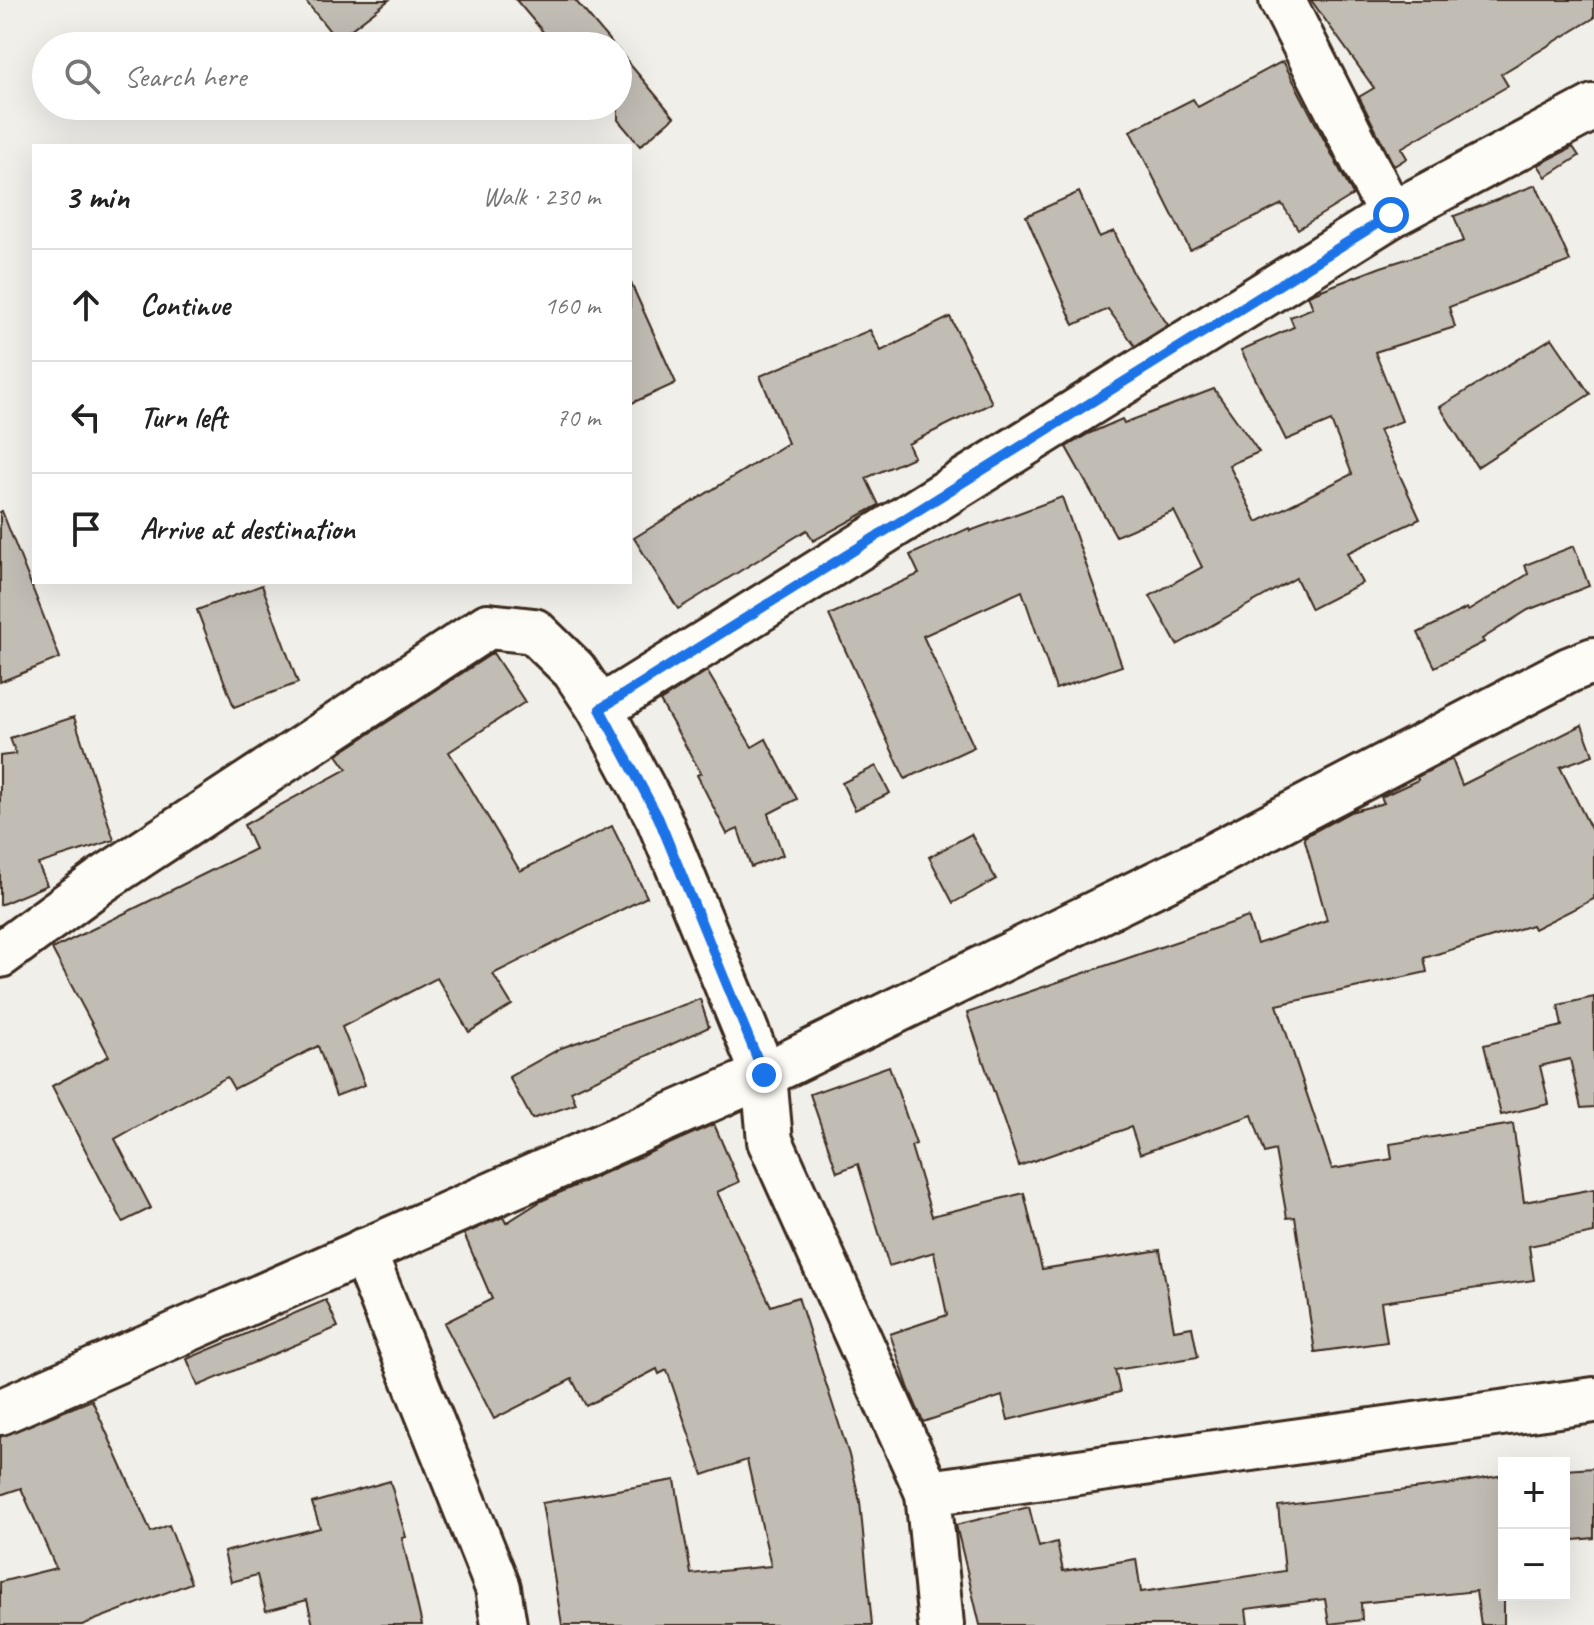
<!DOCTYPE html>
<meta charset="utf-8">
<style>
body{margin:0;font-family:Caveat,sans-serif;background:#f2f2f2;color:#222}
.controls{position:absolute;right:24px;bottom:24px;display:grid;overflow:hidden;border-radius:0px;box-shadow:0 8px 32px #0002}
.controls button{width:72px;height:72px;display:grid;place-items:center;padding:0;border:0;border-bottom:2px solid #e0e0e0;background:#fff;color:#222;font:40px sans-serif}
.stop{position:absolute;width:24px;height:24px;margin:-18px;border:6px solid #1a73e8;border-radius:50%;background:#fff}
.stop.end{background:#1a73e8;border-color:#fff;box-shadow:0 2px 8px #0008}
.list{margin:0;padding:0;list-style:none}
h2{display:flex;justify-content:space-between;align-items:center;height:104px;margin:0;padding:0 32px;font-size:34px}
h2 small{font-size:26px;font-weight:400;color:#767676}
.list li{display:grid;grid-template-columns:52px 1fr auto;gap:24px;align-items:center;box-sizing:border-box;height:112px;padding:0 32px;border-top:2px solid #e0e0e0}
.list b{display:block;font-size:30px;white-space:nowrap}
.list em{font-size:26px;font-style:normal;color:#767676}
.icon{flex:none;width:44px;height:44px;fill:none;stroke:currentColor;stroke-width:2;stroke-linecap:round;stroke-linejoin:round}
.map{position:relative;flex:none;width:1594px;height:1625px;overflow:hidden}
.search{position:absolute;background:#fff;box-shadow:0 8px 32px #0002;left:32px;top:32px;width:600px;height:88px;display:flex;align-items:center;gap:20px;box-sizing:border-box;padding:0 28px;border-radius:44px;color:#767676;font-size:30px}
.panel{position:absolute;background:#fff;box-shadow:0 8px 32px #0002;left:32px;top:144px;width:600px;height:440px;border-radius:0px}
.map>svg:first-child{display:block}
.building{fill:#c1bcb4;stroke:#3b2a1e;stroke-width:2}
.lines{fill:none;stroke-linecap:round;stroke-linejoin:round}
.minor-casing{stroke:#3b2a1e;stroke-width:50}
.minor{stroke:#fdfcf7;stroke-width:44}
.route{stroke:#1a73e8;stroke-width:10}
</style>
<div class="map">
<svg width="1594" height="1625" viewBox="0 0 1594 1625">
<rect width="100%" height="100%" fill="#f1efea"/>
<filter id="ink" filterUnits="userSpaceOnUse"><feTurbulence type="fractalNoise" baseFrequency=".0125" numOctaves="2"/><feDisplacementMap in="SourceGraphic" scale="16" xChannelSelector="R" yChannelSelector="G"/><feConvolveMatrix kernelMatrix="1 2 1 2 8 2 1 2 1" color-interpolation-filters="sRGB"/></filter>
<g filter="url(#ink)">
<g class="building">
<path d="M305,0H389L337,40Z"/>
<path d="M516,0H575L614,46H555Z"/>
<path d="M1311,0H1594V18L1501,74L1508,86L1401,148L1407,158L1394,166L1359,97L1374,88Z"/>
<path d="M618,50L674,117L640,146L618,120Z"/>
<path d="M1283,61L1353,195L1298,229L1282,204L1190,250L1130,131L1193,99L1198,107Z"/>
<path d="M1573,147L1579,156L1546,177L1538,165Z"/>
<path d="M1536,185L1570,261L1449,307L1455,327L1375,352L1402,421L1379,430L1420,519L1347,553L1362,583L1311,609L1296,578L1177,645L1150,596L1202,567L1174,511L1116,536L1066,447L1088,434L1122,419L1124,423L1214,389L1259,452L1229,465L1257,522L1352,474L1331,421L1286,440L1241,350L1294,327L1290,317L1313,308L1308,296L1311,294L1381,267L1464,241L1454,216Z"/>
<path d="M1079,192L1099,237L1114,231L1134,275L1168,325L1135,346L1108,309L1074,325L1026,216Z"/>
<path d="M630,281L676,383L630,404Z"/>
<path d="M950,317L992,403L908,444L914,457L866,478L879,505L813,541L807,530L678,609L634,538L788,443L760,376L870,330L881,351Z"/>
<path d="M1552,338L1590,394L1477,467L1440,407Z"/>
<path d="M1062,497L1122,666L1056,689L1022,591L923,636L974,747L905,779L829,615L919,574L910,555L969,528L970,531Z"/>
<path d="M2,511L60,658L0,682V512Z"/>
<path d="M1574,546L1589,586L1528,610L1482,639L1484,642L1435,667L1418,633L1467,608L1468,611L1528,574L1525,565Z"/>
<path d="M262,585L298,683L234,707L197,610Z"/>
<path d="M493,653L525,702L449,752L520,871L612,826L647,897L493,974L512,1005L469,1032L437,978L342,1027L365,1085L336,1096L318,1046L234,1089L227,1077L115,1139L151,1208L123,1222L52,1086L109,1056L52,949L255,849L244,825L347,769L337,755Z"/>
<path d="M707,671L752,747L766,739L797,799L768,814L783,855L751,867L738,829L727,834L697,775L701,773L660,701Z"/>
<path d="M74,717L114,840L38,864L47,885L0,905V756L16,754L10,738Z"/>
<path d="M1582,725L1593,755L1560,767L1594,835V899L1534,929L1532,925L1424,958L1427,972L1277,1005L1332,1169L1392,1159L1390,1144L1513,1124L1524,1202L1594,1189V1233L1529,1246L1534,1280L1381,1302L1387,1342L1315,1352L1295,1217L1287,1218L1275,1150L1265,1153L1252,1115L1140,1154L1131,1127L1019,1166L967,1013L1248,917L1257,944L1327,920L1304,837L1350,812L1384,803L1381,797L1418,780L1417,777L1452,759L1462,785Z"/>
<path d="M876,766L890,793L855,810L842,783Z"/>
<path d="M971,834L996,879L953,903L929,857Z"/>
<path d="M1594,997V1107L1581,1108L1570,1059L1540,1066L1549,1104L1501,1115L1484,1045L1562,1026L1558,1005Z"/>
<path d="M700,999L709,1027L571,1091L576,1104L532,1119L509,1077L561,1048Z"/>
<path d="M889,1066L916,1144L911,1146L932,1216L1024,1193L1042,1269L1160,1250L1174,1330L1192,1327L1198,1357L1115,1370L1120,1392L1008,1420L1002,1396L923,1422L909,1389L890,1334L947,1315L934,1252L889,1266L858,1164L837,1172L810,1094Z"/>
<path d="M714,1124L739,1182L717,1192L771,1306L798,1297L849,1455L860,1502L872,1625H562L542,1503L675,1480L691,1574L771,1566L747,1460L703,1475L667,1370L659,1374L657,1369L586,1406L572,1379L494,1419L444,1323L492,1299L464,1234L503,1217L506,1223L541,1201Z"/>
<path d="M326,1300L338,1327L198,1386L187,1359Z"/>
<path d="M92,1400L151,1532L169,1525L191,1583L82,1625H0V1582L56,1568L21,1488L0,1495V1437Z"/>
<path d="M1594,1468V1538L1564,1541V1470Z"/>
<path d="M1504,1475V1625H1481L1476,1591L1361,1603L1362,1620L1329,1624L1325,1599L1246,1609L1248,1625H980L956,1525L1029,1507L1039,1547L1057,1542L1063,1571L1136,1559L1141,1592L1285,1571L1278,1506L1446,1485Z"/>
<path d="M390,1481L406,1537L402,1538L422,1625H313L307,1600L266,1611L257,1575L231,1582L224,1552L320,1528L312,1503Z"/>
</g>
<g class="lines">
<g class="minor-casing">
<g id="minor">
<path d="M1282,0L1391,215"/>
<path d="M1594,107L1391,215L600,709L658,817L764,1075L770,1141L928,1493L1594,1400"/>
<path d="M0,955L102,880L488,626L534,631L574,670L600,709"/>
<path d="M363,1251L498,1588L504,1625"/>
<path d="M0,1412L764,1075L1203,861L1569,670L1594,660"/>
<path d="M928,1493L941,1625"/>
</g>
</g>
<use href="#minor" class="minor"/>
</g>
</g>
<g class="lines" filter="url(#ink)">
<path class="route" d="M764,1075L658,817L600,709L1391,215"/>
</g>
</svg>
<div class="controls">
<button>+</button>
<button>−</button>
</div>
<div class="stop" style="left:1391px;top:215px"></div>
<div class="stop end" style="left:764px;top:1075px"></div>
<div class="search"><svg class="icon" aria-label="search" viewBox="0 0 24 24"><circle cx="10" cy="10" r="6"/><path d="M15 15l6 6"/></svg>Search here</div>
<section class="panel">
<h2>3 min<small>Walk · 230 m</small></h2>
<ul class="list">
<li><svg class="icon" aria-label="ahead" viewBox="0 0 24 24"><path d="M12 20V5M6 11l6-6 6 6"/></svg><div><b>Continue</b></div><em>160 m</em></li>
<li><svg class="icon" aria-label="left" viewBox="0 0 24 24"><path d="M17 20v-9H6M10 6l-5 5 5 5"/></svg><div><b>Turn left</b></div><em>70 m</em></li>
<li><svg class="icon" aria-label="arrive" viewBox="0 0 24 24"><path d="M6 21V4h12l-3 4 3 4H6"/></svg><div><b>Arrive at destination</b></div></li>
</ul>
</section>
</div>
